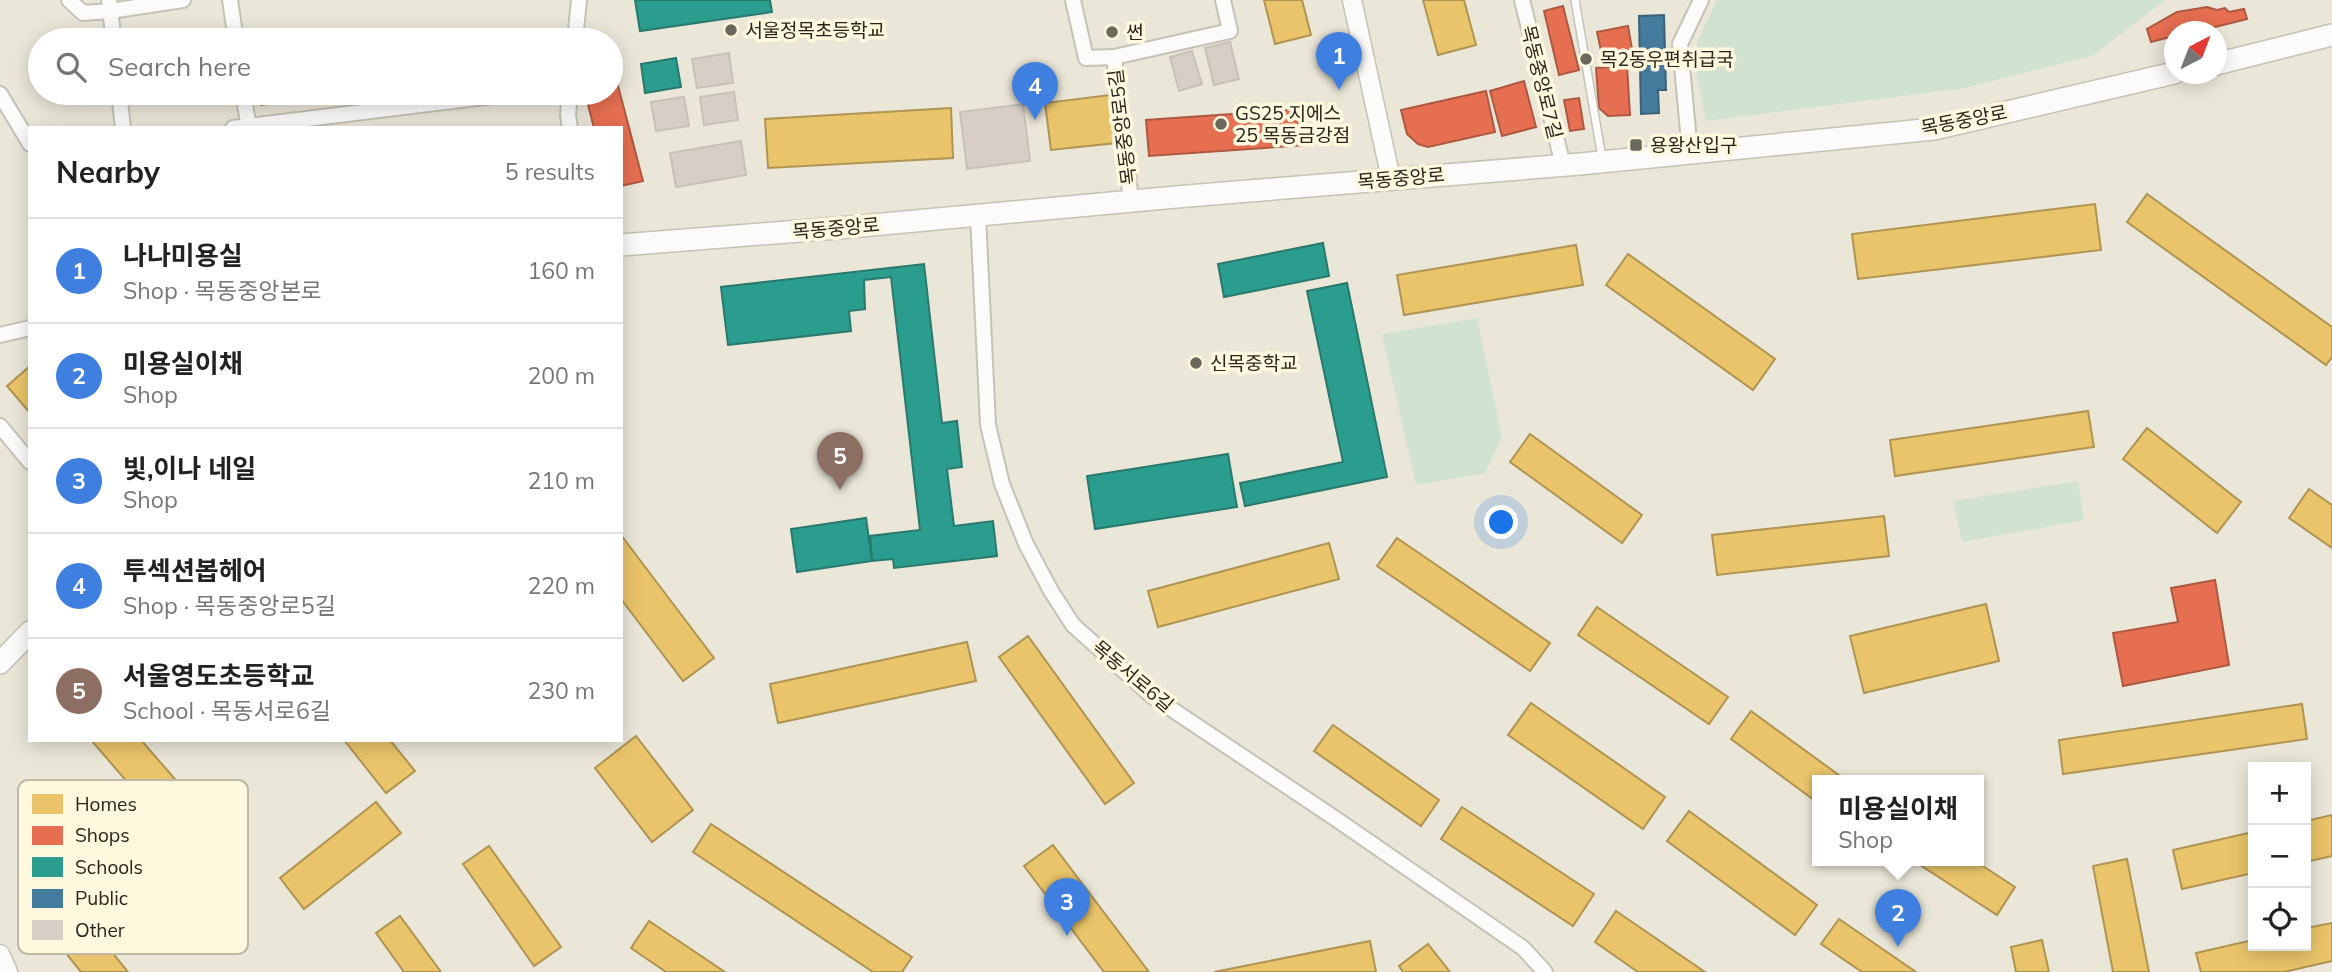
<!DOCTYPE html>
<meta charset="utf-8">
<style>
body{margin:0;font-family:Mulish,"Noto Sans KR",sans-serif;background:#f6f6f6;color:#222}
.controls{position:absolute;right:21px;bottom:21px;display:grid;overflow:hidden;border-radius:0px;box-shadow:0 4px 18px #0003}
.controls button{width:63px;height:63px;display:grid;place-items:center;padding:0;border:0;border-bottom:2px solid #e0e0e0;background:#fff;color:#222;font:35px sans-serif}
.compass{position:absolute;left:2164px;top:21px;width:63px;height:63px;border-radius:50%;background:#fff;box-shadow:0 4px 18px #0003;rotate:42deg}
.you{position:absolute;left:1502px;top:523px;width:24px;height:24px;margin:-18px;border:5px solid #fff;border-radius:50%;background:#1a73e8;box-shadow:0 0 0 10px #1a73e833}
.badge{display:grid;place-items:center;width:46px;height:46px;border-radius:50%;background:#1a73e8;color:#fff;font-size:23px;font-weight:700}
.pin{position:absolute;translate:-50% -58px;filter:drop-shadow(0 2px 4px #0008)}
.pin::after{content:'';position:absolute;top:37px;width:24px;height:21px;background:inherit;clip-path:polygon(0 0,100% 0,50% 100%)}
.popup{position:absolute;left:1812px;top:775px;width:172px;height:91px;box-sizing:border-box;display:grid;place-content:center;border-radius:0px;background:#fff;filter:drop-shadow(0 2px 5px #0005);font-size:23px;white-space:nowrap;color:#767676}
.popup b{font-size:26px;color:#222}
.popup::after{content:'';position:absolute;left:50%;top:100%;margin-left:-14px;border:14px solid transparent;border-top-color:#fff}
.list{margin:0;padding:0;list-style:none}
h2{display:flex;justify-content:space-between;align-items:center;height:91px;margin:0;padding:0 28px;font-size:30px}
h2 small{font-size:23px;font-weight:400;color:#767676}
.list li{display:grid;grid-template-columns:46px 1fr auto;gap:21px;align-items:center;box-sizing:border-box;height:105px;padding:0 28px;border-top:2px solid #e0e0e0}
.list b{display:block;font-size:26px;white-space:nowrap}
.list p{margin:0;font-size:23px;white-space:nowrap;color:#767676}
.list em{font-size:23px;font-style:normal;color:#767676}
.icon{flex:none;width:38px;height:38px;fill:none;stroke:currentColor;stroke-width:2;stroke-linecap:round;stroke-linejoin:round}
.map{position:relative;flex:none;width:2332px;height:972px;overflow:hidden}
.search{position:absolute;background:#fff;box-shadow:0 4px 18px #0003;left:28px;top:28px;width:595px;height:77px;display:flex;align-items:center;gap:18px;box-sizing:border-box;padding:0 24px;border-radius:38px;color:#767676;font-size:26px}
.panel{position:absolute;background:#fff;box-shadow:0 4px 18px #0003;left:28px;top:126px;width:595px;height:616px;border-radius:0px}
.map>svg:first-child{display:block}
.green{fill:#d1e3d0}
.homes{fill:#e9c46a;stroke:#af9452;stroke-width:2}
.shops{fill:#e76f51;stroke:#ad5941;stroke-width:2}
.schools{fill:#2a9d8f;stroke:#29796c;stroke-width:2}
.public{fill:#457b9d;stroke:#3c6176;stroke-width:2}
.building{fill:#d7cfc6;stroke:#c8c1b9;stroke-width:2}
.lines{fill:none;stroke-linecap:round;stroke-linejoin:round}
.service-casing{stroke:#c5c2b7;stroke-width:10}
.minor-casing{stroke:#c5c2b7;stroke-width:18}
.tertiary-casing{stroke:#c5c2b7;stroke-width:21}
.secondary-casing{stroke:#c5c2b7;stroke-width:24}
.service{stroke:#fcfbf9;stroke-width:7}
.minor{stroke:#fcfbf9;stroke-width:14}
.tertiary{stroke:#fcfbf9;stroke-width:18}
.secondary{stroke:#fcfbf9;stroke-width:21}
.poi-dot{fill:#6b695d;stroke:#fff8de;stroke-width:2.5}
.labels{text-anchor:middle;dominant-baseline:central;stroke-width:7;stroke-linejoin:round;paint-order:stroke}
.poi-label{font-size:19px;fill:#27251b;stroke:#fff8de;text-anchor:start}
.street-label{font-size:19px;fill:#27251b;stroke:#fff8de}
.key{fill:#fff8de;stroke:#beb9a4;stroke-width:2}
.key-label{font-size:19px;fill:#27251b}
</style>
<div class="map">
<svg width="2332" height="972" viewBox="0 0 2332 972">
<rect width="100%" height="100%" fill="#eae6d8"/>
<g class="green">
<path d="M1717,0H2165L2094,55L1965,88L1706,121L1695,68L1697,41Z"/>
<path d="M1477,318L1502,437L1485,473L1416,485L1382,334Z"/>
<path d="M2078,481L2084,520L1962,542L1953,501Z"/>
</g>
<g class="homes">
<path d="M1264,0H1302L1311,35L1275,44Z"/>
<path d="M1423,0H1464L1476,45L1438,55Z"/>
<path d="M259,93H344L261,105Z"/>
<path d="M1110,95L1116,143L1051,150L1045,103Z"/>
<path d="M951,108L953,158L768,168L765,119Z"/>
<path d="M2147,194L2332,327V357L2326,365L2127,222Z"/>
<path d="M2095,204L2101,250L1858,279L1852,234Z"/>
<path d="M1576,245L1583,285L1404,315L1397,275Z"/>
<path d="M1628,254L1775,359L1753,390L1606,285Z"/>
<path d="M30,366V413L7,386Z"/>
<path d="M2088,411L2094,447L1895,476L1890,440Z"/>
<path d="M2147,428L2241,502L2217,533L2123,459Z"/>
<path d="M1530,434L1642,515L1622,543L1510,462Z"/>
<path d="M2309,489L2332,505V548L2289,518Z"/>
<path d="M1884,516L1889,556L1717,575L1712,535Z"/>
<path d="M621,535L714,658L683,681L621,599Z"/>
<path d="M1397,538L1550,643L1530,671L1377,566Z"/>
<path d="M1329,543L1339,579L1158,627L1148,591Z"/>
<path d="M1986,604L1999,661L1864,693L1850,636Z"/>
<path d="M1597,607L1728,697L1709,724L1578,635Z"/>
<path d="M1028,636L1134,783L1105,804L999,657Z"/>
<path d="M967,642L976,681L778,723L770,684Z"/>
<path d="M1531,703L1665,797L1643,829L1508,735Z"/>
<path d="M2302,704L2307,739L2063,774L2059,740Z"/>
<path d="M1751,711L1847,781H1818V803L1731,739Z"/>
<path d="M1333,725L1439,800L1421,826L1314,751Z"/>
<path d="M636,736L693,810L652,842L595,768Z"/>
<path d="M91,740H141L221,832L192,857Z"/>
<path d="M344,740H390L415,771L386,793Z"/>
<path d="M376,802L401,833L304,909L280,878Z"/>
<path d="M1462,807L1594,894L1573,926L1441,839Z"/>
<path d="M1689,811L1817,905L1795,935L1667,841Z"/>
<path d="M2332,815V856L2306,862V821Z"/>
<path d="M711,824L912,957L902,972H873L693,852Z"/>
<path d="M2253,832V873L2182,889L2173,850Z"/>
<path d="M1053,845L1149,972H1104L1024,866Z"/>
<path d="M489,846L561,947L534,966L463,864Z"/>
<path d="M2127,859L2149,972H2113L2093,866Z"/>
<path d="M1914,861H1975L2015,887L1997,915Z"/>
<path d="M47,872L128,972H81L19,895Z"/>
<path d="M1616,911L1705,972H1638L1595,942Z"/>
<path d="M400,916L441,972H404L376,933Z"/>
<path d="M1839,919L1916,972H1862L1821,944Z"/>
<path d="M649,921L725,972H666L631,948Z"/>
<path d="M2332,923V961L2284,972H2201L2196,953L2253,940V946H2306V928Z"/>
<path d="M2042,940L2049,972H2016L2011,947Z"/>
<path d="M1370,941L1376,972H1214Z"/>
<path d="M1428,944L1450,972H1403L1399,966Z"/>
</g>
<g class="shops">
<path d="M1563,6L1579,70L1559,75L1544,11Z"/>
<path d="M2207,7L2217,10L2225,8L2229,12L2244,9L2247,19L2195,32H2174V36L2151,42L2147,29L2177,12Z"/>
<path d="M1628,26L1632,49L1602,55L1597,32Z"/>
<path d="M1627,66L1630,115L1608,116L1599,108L1596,68Z"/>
<path d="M1524,81L1536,127L1502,136L1490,91Z"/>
<path d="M617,82L643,181L621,186V128H594L585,93H611V84Z"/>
<path d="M1486,91L1495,132L1428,147L1418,144L1407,134L1401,110Z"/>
<path d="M1579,98L1584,129L1570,131L1564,100Z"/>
<path d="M1304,109L1307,145L1149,156L1146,120Z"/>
<path d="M2215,580L2229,665L2123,686L2113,633L2178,622L2171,588Z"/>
</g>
<g class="schools">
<path d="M635,0H770L772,12L640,31Z"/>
<path d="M676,58L681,87L645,93L641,64Z"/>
<path d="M1323,243L1329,276L1224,297L1218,264Z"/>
<path d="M924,264L942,423L957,421L962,467L947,469L954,526L993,521L997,556L894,568L893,559L872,561L870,536L920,530L891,277L864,280L865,309L849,311L851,331L728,345L721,287Z"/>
<path d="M1347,283L1387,477L1245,506L1240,483L1343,462L1307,291Z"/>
<path d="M1228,454L1237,507L1095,529L1087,476Z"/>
<path d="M866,518L872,561L797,572L791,529Z"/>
</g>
<path class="public" d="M1664,15L1666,90H1658L1659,113L1641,114L1639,16Z"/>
<g class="building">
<path d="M1230,42L1239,79L1214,85L1205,48Z"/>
<path d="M1192,51L1202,84L1179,91L1170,57Z"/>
<path d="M729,53L733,83L697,88L692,59Z"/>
<path d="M734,92L738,120L704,125L700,97Z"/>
<path d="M684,97L689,126L656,131L651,102Z"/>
<path d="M1023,104L1030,161L967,169L960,112Z"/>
<path d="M741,141L746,175L676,187L670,153Z"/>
</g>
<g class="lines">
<g class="service-casing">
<path id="service" d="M1575,0L1602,158"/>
</g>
<g class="minor-casing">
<g id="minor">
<path d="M69,0L83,13L110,11L109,0"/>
<path d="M230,0L236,40"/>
<path d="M1073,0L1086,58L1114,57L1131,201"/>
<path d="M1522,0L1563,165"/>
<path d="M114,40L110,11L183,0"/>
<path d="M575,40L579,0"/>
<path d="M1114,57L1230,31L1223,0"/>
<path d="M119,93L123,128"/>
<path d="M243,93L249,128"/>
<path d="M570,93L568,115L570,128"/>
<path d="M0,94L30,144"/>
<path d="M233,128L518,93"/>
<path d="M1690,153L1680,44L1701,0"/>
<path d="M978,215L988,425L1002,484L1026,544L1051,591L1073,625L1152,696L1336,819L1523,948L1545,972"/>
<path d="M0,335L30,328"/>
<path d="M0,426L30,462"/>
</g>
</g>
<g class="tertiary-casing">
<g id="tertiary">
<path d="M1352,0L1391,179"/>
<path d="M0,954L8,972"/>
</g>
</g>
<g class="secondary-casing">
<g id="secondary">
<path d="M2216,64L2332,35"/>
<path d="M621,245L850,227L1176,197L1580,164L1934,129L2174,73"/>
<path d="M0,663L30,632"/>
</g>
</g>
<use href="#service" class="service"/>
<use href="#minor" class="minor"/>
<use href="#tertiary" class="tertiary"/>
<use href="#secondary" class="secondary"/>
</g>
<g class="poi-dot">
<circle cx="731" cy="30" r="7"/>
<circle cx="1112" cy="32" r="7"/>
<circle cx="1586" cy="59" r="7"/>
<circle cx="1221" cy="124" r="7"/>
<rect x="1629" y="138" width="14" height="14" rx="3.5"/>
<circle cx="1196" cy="363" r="7"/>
</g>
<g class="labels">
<g class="poi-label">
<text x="745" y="30">서울정목초등학교</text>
<text x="1126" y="32">썬</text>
<text x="1600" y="59">목2동우편취급국</text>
<text x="1235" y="113">GS25 지에스<tspan x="1235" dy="22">25 목동금강점</tspan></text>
<text x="1650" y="145">용왕산입구</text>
<text x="1210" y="363">신목중학교</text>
</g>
<g class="street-label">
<text transform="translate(1542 82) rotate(76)">목동중앙로7길</text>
<text transform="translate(1964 120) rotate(-11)">목동중앙로</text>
<text transform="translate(1122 127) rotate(-97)">목동중앙로5길</text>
<text transform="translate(1401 178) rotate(-5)">목동중앙로</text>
<text transform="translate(836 228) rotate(-5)">목동중앙로</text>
<text transform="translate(1133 676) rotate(40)">목동서로6길</text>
</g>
</g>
<rect x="18" y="780" width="230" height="174" rx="10" class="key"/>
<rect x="32" y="794" width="31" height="20" fill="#e9c46a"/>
<rect x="32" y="826" width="31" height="19" fill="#e76f51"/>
<rect x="32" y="857" width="31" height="20" fill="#2a9d8f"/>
<rect x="32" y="889" width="31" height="19" fill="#457b9d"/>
<rect x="32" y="920" width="31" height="20" fill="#d7cfc6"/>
<g class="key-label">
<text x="75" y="811">Homes</text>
<text x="75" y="842">Shops</text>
<text x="75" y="874">Schools</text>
<text x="75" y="905">Public</text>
<text x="75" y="937">Other</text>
</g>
</svg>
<div class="controls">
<button>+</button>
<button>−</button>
<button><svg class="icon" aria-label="locate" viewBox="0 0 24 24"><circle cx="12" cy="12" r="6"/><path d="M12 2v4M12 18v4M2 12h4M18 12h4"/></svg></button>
</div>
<svg class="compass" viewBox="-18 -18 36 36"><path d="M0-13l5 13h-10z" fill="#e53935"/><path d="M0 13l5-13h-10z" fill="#767676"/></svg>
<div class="you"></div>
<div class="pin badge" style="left:1339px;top:90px;background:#3f7fe0">1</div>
<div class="pin badge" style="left:1898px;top:947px;background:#3f7fe0">2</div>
<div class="popup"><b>미용실이채</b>Shop</div>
<div class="pin badge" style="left:1067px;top:936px;background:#3f7fe0">3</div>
<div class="pin badge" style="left:1035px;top:120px;background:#3f7fe0">4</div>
<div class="pin badge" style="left:840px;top:490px;background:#8d6e63">5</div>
<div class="search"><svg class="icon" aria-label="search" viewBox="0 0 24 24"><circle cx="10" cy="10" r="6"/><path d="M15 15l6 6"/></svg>Search here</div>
<section class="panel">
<h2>Nearby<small>5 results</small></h2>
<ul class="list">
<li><span class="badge" style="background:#3f7fe0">1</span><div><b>나나미용실</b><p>Shop · 목동중앙본로</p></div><em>160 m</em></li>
<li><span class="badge" style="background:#3f7fe0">2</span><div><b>미용실이채</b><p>Shop</p></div><em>200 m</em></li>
<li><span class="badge" style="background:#3f7fe0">3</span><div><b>빛,이나 네일</b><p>Shop</p></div><em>210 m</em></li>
<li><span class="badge" style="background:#3f7fe0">4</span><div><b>투섹션봅헤어</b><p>Shop · 목동중앙로5길</p></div><em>220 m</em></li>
<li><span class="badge" style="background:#8d6e63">5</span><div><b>서울영도초등학교</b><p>School · 목동서로6길</p></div><em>230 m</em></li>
</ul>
</section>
</div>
